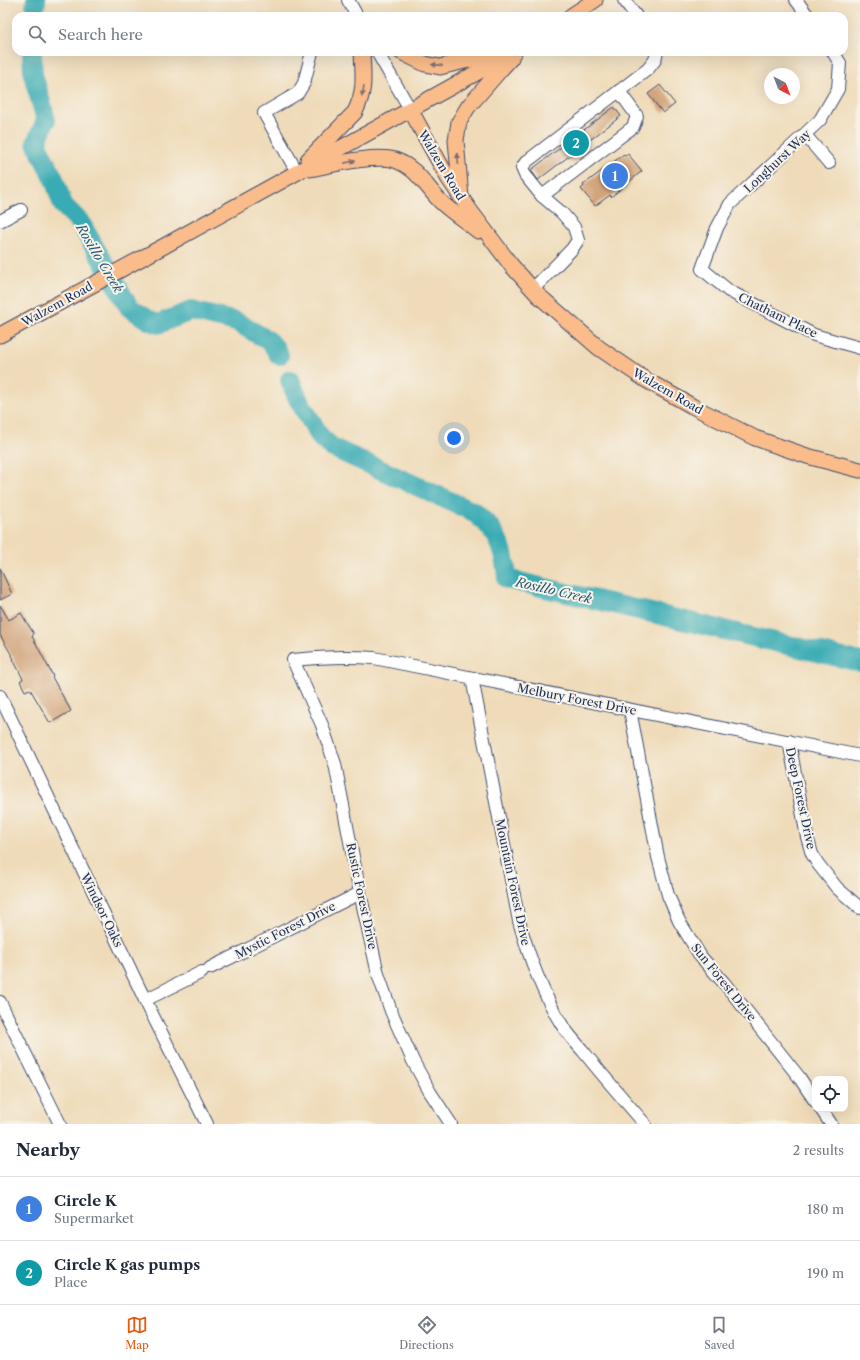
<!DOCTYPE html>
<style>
body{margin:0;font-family:"Libre Caslon Text",serif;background:#f2f2f3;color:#1f2937}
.controls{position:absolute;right:12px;bottom:12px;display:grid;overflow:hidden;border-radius:8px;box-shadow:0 4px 16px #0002}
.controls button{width:36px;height:36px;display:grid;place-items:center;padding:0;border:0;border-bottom:1px solid #e0e1e3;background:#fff;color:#1f2937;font:20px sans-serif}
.compass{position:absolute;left:764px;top:68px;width:36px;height:36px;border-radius:50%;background:#fff;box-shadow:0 4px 16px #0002;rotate:138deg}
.you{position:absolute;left:454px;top:438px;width:14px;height:14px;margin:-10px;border:3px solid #fff;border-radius:50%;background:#1a73e8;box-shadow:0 0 0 6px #1a73e833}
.badge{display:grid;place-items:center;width:26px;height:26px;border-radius:50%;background:#ea580c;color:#fff;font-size:13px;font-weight:700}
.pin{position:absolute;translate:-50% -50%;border:2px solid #fff;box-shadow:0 1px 4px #0006}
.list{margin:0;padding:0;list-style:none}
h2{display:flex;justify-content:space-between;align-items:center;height:52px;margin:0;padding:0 16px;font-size:17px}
h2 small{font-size:13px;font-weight:400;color:#747a83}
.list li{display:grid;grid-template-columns:26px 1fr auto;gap:12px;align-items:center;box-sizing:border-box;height:64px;padding:0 16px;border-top:1px solid #e0e1e3}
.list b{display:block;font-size:15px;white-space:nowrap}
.list p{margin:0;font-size:13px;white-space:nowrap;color:#747a83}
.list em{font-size:13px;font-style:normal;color:#747a83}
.icon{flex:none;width:22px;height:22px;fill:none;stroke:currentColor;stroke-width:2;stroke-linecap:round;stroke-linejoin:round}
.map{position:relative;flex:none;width:860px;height:1124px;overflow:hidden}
.search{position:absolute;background:#fff;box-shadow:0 4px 16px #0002;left:12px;right:12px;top:12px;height:44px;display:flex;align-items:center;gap:10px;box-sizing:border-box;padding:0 14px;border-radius:12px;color:#747a83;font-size:15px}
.sheet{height:180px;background:#fff}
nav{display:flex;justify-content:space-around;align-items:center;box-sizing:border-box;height:56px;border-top:1px solid #e0e1e3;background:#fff;font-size:11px;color:#747a83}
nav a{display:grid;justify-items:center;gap:2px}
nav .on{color:#ea580c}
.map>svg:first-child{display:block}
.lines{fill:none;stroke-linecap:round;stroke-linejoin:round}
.river{stroke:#39abb4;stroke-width:20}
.building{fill:#d2a47b}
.minor-casing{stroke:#3b496c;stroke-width:14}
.major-casing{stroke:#3b496c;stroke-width:17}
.minor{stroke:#fff;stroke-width:12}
.major{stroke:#fabc8b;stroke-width:15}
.oneway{fill:#7f6e72}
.labels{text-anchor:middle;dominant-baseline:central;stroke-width:4;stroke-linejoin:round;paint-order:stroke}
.street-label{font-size:12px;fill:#1b2f5e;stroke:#f7f3e8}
.water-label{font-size:13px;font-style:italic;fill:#265a7c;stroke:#f7f3e8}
</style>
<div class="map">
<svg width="860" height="1124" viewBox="0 0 860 1124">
<rect width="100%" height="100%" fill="#f7f3e8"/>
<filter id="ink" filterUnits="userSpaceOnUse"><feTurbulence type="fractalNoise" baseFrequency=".025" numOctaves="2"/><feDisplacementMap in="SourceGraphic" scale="8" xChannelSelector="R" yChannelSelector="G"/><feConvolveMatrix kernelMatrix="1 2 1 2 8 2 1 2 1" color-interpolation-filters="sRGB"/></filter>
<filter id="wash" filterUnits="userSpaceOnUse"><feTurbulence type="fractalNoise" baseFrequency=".012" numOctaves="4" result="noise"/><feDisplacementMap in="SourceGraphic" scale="16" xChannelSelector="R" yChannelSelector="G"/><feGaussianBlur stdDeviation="0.9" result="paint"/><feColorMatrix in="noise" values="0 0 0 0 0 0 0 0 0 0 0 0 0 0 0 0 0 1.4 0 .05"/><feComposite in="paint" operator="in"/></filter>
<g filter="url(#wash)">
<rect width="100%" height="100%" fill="#efdbb9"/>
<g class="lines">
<g class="river">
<path d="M34,16L36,0"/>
<path d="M32,52L33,74L46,120L36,143L54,179L63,205L80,222L129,307L148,320L158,324L191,311L237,322L269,341L275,348L279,355"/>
<path d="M290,380L298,399L321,438L333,448L474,512C480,518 488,524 492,530C502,544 506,563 507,579L860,662"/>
</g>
</g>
<g id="blocks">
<g class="building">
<path d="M660,85L675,104L663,113L648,94Z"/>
<path d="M614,107L621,116L538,180L531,170Z"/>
<path d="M624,154L625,156L628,154L642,171L611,197L610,195L595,206L581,189L584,186L583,185Z"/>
<path d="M0,568L12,594L0,600Z"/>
<path d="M0,605L9,620L21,613L34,634L32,636L53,676L52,677L71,711L50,723L30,689L25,691L20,681L23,679L13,659H14L0,635Z"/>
</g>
</g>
</g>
<g filter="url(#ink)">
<use href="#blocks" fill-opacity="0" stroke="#3b496c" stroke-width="1"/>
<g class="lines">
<g class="minor-casing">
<g id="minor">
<path d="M348,0L357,16"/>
<path d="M624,0L636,16"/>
<path d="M796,0L808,16"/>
<path d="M377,52L410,109"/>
<path d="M833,52L840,63L838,89L820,120L730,204L717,228L702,269L729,291L814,335L860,348"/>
<path d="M805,135L829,163"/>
<path d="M297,172L264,113L298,93L304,83L312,52"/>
<path d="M542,196L633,127L637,116L619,91"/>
<path d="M0,221L21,210"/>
<path d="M533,289L572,249L578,240L574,227L562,213L542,196L525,175L522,168L526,162L648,69L655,60L657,52"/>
<path d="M472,678L519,921C529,957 542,993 562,1025C568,1034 576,1043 583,1051C603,1076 624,1100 645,1124"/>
<path d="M0,696L145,1000L207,1124"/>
<path d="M630,710L658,857L668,895L679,921L701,957L725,984L799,1077L815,1101"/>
<path d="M789,741L807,837L812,854L818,864L837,888L860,908"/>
<path d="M210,968L360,893"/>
<path d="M145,1000L202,972"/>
<path d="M0,1002L60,1124"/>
<path d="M821,1109L831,1124"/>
<path d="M451,1124L430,1092L413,1061L391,1011L378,974L360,893L335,764L322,725L293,660C322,657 346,656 374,658L860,756"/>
</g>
</g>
<g class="major-casing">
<g id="major">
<path d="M571,16L595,0"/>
<path d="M401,52L425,64L440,67L502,52"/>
<path d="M410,109L448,178L469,209L511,265L538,295L599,348L646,380L692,406L755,438L807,456L860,470"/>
<path d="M308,160L355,112C366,90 363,75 362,52"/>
<path d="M310,169C331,165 375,154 395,160C417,168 425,185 440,201C451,212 466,221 478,231"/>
<path d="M461,197L456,140L459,122L468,107L501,69L511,58"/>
<path d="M0,335L166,245L514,52"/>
</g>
</g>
<use href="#minor" class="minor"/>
<use href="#major" class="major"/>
</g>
<defs><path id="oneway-solid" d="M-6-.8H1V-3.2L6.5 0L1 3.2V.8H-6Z"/></defs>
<g class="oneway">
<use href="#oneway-solid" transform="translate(437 65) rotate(-175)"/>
<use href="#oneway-solid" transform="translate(363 91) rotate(100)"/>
<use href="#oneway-solid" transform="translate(458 159) rotate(-95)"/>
<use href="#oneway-solid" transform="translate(350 162) rotate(-11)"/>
</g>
</g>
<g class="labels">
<g class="street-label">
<text transform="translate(777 161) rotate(-43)">Longhurst Way</text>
<text transform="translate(442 165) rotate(59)">Walzem Road</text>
<text transform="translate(57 304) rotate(-29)">Walzem Road</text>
<text transform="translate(778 315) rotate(26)">Chatham Place</text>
<text transform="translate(668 391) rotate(30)">Walzem Road</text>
<text transform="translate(577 699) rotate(11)">Melbury Forest Drive</text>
<text transform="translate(801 798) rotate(78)">Deep Forest Drive</text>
<text transform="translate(513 882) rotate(78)">Mountain Forest Drive</text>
<text transform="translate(362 896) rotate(78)">Rustic Forest Drive</text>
<text transform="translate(102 910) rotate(64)">Windsor Oaks</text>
<text transform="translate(285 930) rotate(-27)">Mystic Forest Drive</text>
<text transform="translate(724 982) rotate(51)">Sun Forest Drive</text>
</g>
<g class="water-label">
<text transform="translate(100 258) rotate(59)">Rosillo Creek</text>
<text transform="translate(554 590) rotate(13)">Rosillo Creek</text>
</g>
</g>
</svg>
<div class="controls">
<button><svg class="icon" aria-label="locate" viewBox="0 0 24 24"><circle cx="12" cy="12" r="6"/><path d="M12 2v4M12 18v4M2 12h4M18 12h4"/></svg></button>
</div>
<svg class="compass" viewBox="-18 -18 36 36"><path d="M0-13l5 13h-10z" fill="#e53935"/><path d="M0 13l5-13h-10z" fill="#747a83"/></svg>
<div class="you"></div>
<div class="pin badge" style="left:615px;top:176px;background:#3f7fe0">1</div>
<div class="pin badge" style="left:576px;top:143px;background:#0f9aa8">2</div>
<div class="search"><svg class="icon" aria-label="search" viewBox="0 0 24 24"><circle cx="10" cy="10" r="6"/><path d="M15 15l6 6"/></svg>Search here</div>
</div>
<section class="sheet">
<h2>Nearby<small>2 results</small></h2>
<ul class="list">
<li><span class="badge" style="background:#3f7fe0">1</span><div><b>Circle K</b><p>Supermarket</p></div><em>180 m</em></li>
<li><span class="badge" style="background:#0f9aa8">2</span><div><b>Circle K gas pumps</b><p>Place</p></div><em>190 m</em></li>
</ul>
</section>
<nav>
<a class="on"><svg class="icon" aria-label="map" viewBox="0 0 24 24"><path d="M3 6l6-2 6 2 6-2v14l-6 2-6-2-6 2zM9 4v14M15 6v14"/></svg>Map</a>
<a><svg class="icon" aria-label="directions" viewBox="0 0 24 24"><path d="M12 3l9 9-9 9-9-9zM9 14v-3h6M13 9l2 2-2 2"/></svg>Directions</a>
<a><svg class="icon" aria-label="saved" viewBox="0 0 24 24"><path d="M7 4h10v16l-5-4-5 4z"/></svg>Saved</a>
</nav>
